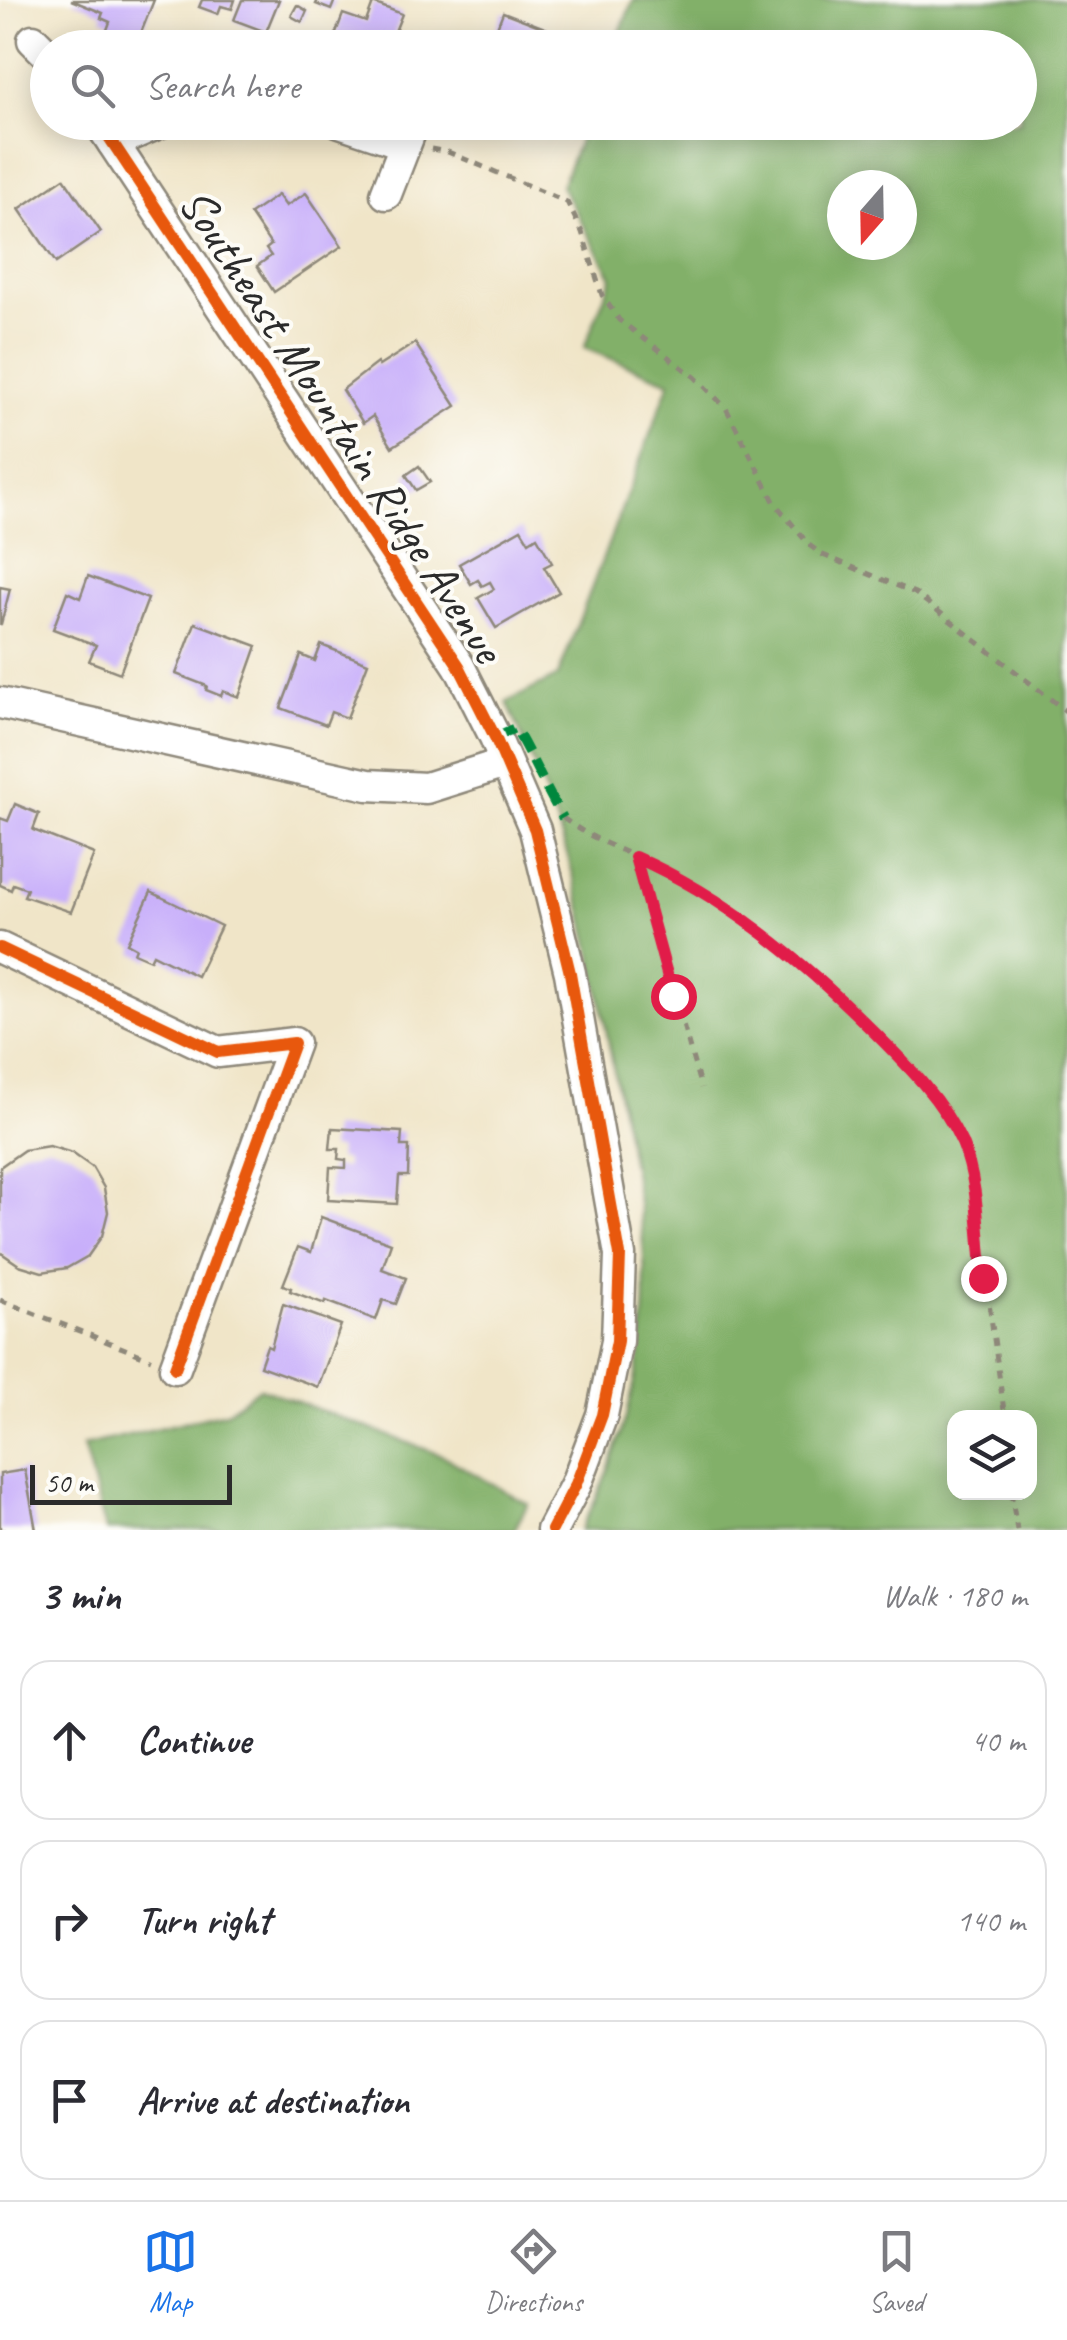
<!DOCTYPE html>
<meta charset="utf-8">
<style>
body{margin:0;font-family:Caveat,sans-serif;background:#f7f7f7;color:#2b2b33}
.controls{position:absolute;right:30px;bottom:30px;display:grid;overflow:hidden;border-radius:20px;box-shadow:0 5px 25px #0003}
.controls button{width:90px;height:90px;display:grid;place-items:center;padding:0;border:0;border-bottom:2px solid #e1e1e2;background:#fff;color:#2b2b33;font:50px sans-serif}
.compass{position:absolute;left:827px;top:170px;width:90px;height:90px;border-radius:50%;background:#fff;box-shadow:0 5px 25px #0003;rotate:200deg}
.scale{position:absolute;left:30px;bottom:25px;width:202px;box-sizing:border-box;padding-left:10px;border:5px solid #2b2b2b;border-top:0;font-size:28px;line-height:35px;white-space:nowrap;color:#2b2b2b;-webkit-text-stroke:8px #fdfcf7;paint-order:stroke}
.stop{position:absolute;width:30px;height:30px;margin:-22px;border:8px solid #e11d48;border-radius:50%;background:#fff}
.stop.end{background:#e11d48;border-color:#fff;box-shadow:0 2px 10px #0008}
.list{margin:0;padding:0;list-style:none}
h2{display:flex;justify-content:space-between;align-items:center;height:130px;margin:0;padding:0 40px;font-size:42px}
h2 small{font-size:32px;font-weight:400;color:#7c7c81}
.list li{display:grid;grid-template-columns:65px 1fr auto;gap:30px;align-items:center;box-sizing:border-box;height:160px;margin:0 20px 20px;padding:0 20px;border:2px solid #e1e1e2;border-radius:30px}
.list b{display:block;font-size:38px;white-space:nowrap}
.list em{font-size:32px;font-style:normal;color:#7c7c81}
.icon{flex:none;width:55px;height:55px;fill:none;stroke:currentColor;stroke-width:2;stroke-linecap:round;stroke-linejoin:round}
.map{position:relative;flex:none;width:1067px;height:1530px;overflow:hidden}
.search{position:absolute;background:#fff;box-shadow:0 5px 25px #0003;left:30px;right:30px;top:30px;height:110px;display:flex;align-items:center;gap:25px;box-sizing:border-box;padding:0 35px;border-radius:55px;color:#7c7c81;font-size:38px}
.sheet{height:670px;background:#fff}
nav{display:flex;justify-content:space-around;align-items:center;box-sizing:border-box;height:140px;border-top:2px solid #e1e1e2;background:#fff;font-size:28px;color:#7c7c81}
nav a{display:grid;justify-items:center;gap:5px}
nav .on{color:#1a73e8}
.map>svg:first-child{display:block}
.forest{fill:#82b069;stroke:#566e4a;stroke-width:2.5;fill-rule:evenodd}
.building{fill:#c8affa}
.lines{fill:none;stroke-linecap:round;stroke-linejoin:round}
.street-casing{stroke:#8e887a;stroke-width:35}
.path{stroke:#8e887a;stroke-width:5;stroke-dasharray:8 8;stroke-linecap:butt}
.street{stroke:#fff;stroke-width:30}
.quiet{stroke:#00873e;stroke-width:10;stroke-dasharray:20 10;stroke-linecap:butt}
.cycleway-casing{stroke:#fdfcf7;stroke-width:19}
.cycleway{stroke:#e8590c;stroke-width:12}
.route{stroke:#e11d48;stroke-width:12}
.labels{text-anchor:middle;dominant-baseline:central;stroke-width:8;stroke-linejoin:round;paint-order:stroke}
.street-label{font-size:48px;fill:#2b2b2b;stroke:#fdfcf7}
</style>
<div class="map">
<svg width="1067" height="1530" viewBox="0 0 1067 1530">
<rect width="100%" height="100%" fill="#fdfcf7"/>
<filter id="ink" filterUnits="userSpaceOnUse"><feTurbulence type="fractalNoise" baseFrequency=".01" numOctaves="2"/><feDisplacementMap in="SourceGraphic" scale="20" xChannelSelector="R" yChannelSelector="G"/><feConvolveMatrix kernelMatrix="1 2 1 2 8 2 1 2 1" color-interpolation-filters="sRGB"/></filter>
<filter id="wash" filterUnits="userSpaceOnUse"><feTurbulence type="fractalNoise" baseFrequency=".0048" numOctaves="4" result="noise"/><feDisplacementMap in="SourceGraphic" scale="40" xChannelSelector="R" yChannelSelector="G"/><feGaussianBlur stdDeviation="2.25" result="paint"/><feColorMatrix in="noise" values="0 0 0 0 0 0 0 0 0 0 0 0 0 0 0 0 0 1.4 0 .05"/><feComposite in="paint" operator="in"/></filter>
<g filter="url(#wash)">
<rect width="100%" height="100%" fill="#f0e5c8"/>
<g class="forest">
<path d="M633,0H1067V1530H581C615,1462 640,1390 644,1313C649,1236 631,1163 617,1087C602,1010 590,933 568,857C552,804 529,753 507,702L558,676L670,382L584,348L612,277L561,186L586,123L1020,122V48L614,47ZM842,185H902V245H842ZM954,1418H1030V1492H954Z"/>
<path d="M260,1388L441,1455L528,1504L514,1530H106L83,1446L226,1412Z"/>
</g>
<g id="blocks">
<g class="building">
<path d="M71,0H154L135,48L104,38L110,22L101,18L103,13Z"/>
<path d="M202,0H235L232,9L221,6L218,14L199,7Z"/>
<path d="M242,0H279L266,32L234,20Z"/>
<path d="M318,0H335L331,10L316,4Z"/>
<path d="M373,3L402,14L394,34L416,42L414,48H330L343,14L366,22Z"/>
<path d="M297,5L307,11L302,22L291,16Z"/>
<path d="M503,12L576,40L573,48H489Z"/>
<path d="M64,178L101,232L56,263L19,209Z"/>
<path d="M306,193L342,246L274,292L257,266L271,256L266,249L271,245L250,214L278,195L286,206Z"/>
<path d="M415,343L456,406L392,447L373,416L363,423L342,390L377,363L379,366Z"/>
<path d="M419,466L430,482L416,490L406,475Z"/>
<path d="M521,529L529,542L537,537L552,563L544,567L559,592L496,628L478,598L494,589L490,582L482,586L478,580L471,584L459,564Z"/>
<path d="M88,576L148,599L120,673L89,661L96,645L53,629L67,592L80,598Z"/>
<path d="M0,587L10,589L1,624H0Z"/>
<path d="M195,623L257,646L239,697L223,691L221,696L206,690L207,686L176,674Z"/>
<path d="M321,645L368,663L347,718L331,712L326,725L281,708L301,655L315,661Z"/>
<path d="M15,804L39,814L33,830L94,854L71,912L24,896L27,889L13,884L11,890L0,885V818L8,821Z"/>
<path d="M151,892L221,926L197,976L153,954L150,960L134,953L136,948L127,943Z"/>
<path d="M332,1128L402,1132L401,1146H409L408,1176H399L397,1204L328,1200L330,1167L346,1168V1160L338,1159L339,1149H330Z"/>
<path d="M49,1146L72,1153L92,1167L104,1188L108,1212L102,1236L88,1256L67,1268L42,1272L19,1265L0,1252V1167L24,1150Z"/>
<path d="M321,1217L391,1243L382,1269L406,1278L396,1304L383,1300L376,1320L326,1301L325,1304L290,1291L291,1288L283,1285L298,1247L311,1252Z"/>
<path d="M283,1304L341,1325L318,1387L260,1366L267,1346L271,1348Z"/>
<path d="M25,1470L36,1530H0V1474Z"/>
</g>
</g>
</g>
<g filter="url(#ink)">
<use href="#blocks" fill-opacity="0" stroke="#8e887a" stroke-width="2.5"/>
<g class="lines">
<g class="street-casing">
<g id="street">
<path d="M33,40L48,55"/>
<path d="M99,122L459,666L495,737L535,830L570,973L620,1255L617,1341L602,1415L576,1484L552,1530"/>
<path d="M340,122L405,144"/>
<path d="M113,143L161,122"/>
<path d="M386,194L414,122"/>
<path d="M0,703L368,785L426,788L505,763"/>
<path d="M0,948L218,1052L294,1043L175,1368"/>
</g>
</g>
<g class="path">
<path d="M431,149L448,152L567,202L582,232L602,295L619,320L695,377L726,408L775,503L809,545L823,555L915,593L1067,712"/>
<path d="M563,818C593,841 629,852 663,870C763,921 933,1059 970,1166L1005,1418"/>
<path d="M635,857L701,1088"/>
<path d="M0,1300L151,1359"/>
<path d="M1011,1492L1017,1530"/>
</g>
<use href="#street" class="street"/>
<path class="quiet" d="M495,737L515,728C532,757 545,788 563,818"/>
<g class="cycleway-casing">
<g id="cycleway">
<path d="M99,122L459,666L495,737L535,830L570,973L620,1255L617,1341L602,1415L576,1484L552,1530"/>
<path d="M0,948L218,1052L294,1043L175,1368"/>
</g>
</g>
<use href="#cycleway" class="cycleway"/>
</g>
</g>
<g class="lines" filter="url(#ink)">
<path class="route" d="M673,996L635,857C726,897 803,961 873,1031C906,1064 942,1099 962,1143C979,1183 978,1235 983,1278"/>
</g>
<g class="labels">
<g class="street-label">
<text transform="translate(342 425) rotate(57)">Southeast Mountain Ridge Avenue</text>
</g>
</g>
</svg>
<div class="controls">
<button><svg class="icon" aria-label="layers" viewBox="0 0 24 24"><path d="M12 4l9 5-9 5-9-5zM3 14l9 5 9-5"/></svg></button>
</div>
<svg class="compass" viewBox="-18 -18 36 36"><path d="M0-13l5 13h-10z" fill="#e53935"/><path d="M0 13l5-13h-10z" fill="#7c7c81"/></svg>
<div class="scale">50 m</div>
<div class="stop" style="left:673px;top:996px"></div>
<div class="stop end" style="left:983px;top:1278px"></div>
<div class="search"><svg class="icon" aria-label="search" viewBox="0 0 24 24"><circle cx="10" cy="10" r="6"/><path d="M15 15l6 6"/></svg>Search here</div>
</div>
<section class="sheet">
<h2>3 min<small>Walk · 180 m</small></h2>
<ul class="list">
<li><svg class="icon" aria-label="ahead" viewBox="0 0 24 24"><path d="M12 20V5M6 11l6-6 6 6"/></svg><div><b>Continue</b></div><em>40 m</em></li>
<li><svg class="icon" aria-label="right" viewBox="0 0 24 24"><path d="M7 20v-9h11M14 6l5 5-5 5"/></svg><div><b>Turn right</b></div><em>140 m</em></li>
<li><svg class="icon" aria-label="arrive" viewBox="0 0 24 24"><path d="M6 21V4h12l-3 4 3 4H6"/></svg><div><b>Arrive at destination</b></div></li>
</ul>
</section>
<nav>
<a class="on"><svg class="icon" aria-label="map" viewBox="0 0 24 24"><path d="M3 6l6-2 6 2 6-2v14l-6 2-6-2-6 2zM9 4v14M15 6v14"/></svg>Map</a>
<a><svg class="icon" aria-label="directions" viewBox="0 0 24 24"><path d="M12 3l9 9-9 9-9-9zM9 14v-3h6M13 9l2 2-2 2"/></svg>Directions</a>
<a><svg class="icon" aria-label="saved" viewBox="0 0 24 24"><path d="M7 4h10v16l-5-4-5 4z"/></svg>Saved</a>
</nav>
